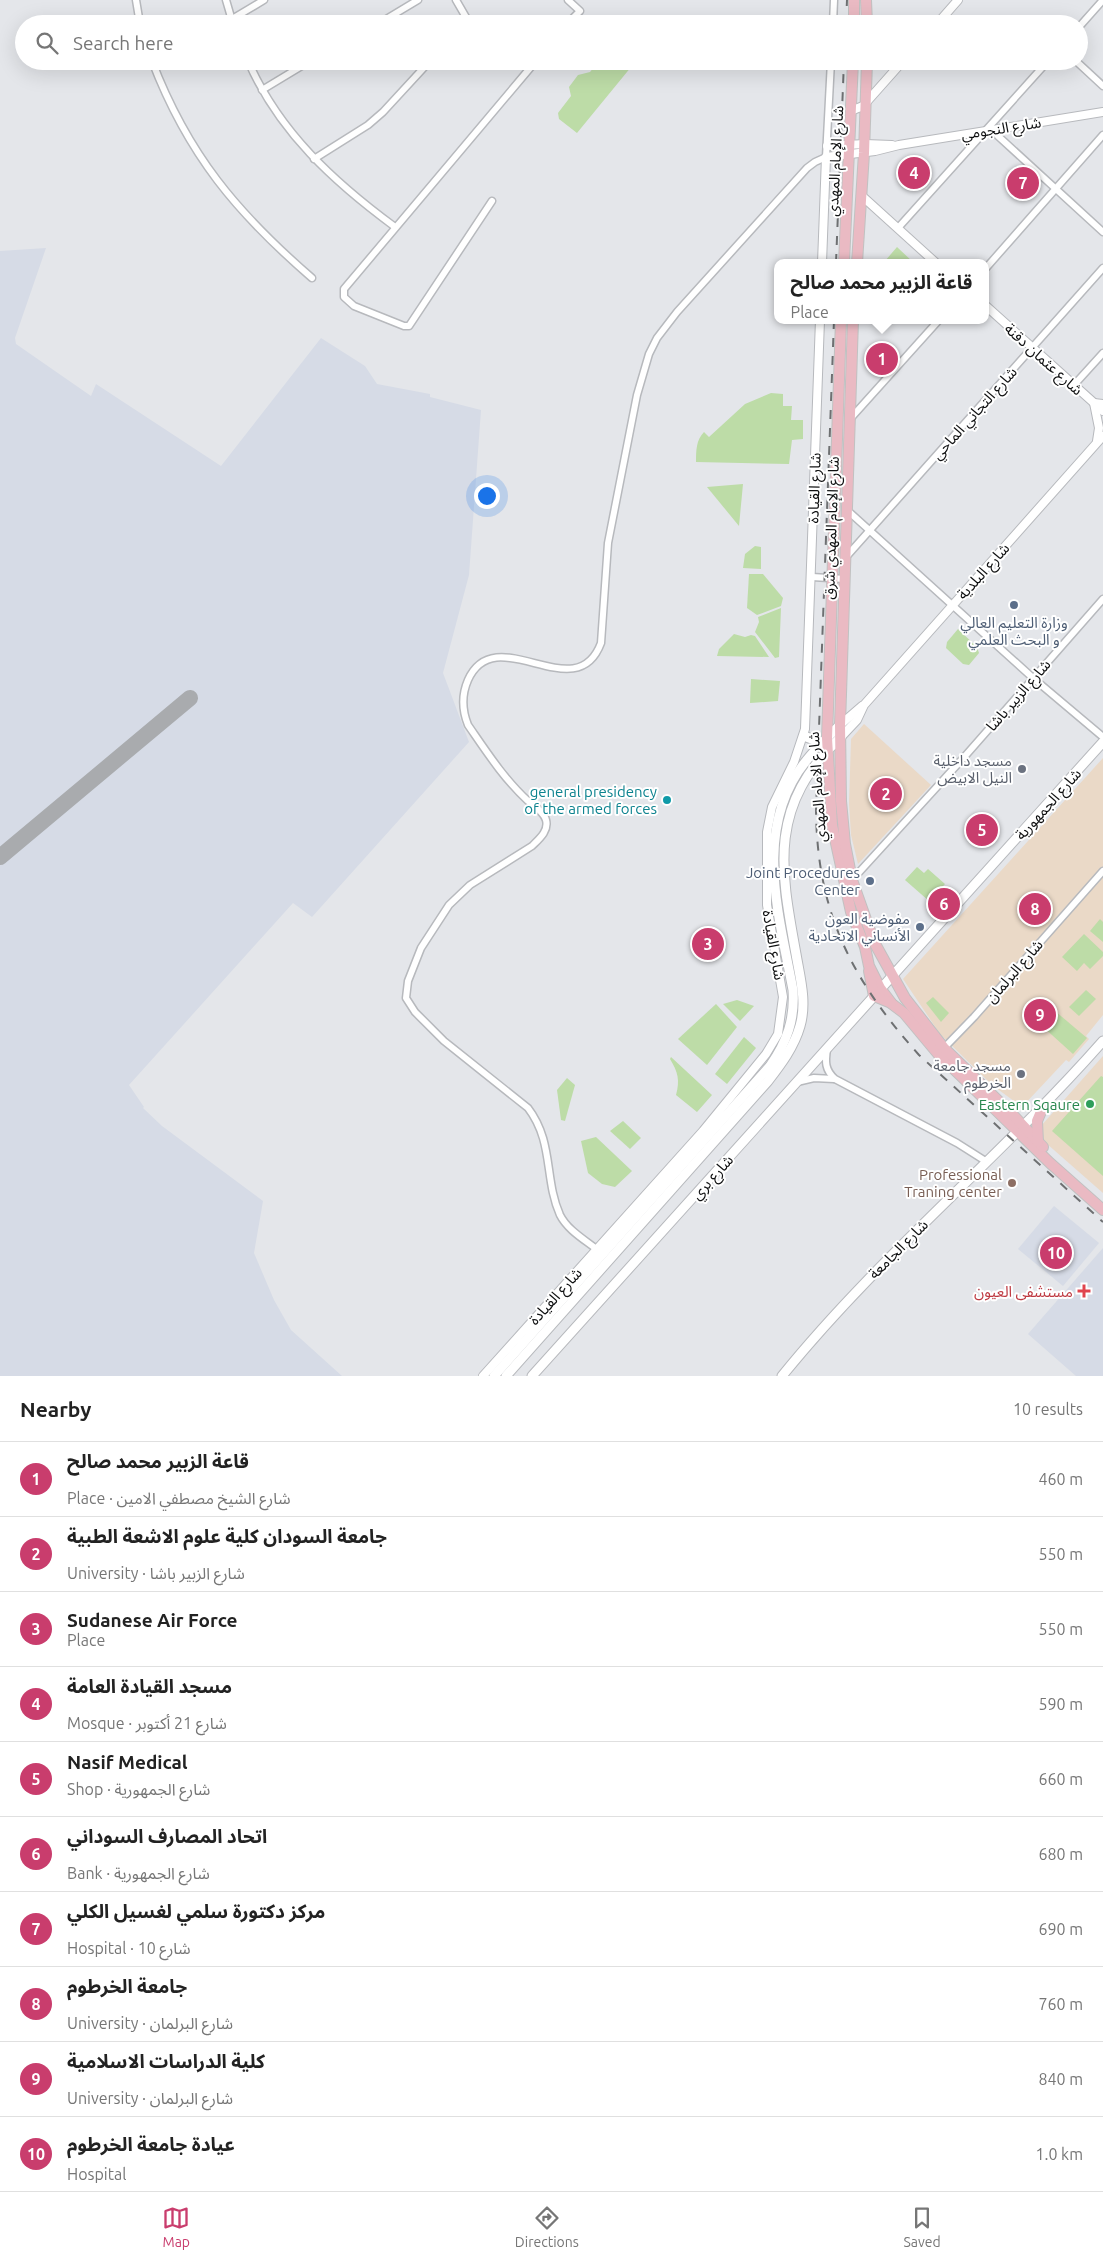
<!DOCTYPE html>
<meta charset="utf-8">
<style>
body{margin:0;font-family:Ubuntu,"Noto Sans Arabic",sans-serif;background:#f2f2f2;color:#222}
.you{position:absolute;left:486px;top:495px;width:18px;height:18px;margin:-12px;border:4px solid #fff;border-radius:50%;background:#1a73e8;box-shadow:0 0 0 8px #1a73e833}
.badge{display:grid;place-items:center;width:32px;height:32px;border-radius:50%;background:#c93d6d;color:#fff;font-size:16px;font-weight:700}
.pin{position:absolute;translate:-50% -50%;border:2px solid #fff;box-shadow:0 1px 5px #0006}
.popup{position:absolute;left:774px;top:259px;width:215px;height:65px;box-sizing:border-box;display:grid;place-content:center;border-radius:10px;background:#fff;filter:drop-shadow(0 1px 4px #0005);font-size:16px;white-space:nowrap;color:#767676}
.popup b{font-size:19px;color:#222}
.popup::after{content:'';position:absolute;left:50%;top:100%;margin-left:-10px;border:10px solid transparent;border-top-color:#fff}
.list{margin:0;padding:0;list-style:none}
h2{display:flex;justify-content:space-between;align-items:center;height:65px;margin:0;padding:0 20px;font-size:21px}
h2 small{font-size:16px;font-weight:400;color:#767676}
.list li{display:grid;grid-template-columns:32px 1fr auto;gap:15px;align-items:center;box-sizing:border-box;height:75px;padding:0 20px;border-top:1px solid #e0e0e0}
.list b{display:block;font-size:19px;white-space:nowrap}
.list p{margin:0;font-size:16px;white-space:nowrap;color:#767676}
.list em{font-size:16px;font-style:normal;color:#767676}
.icon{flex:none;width:28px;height:28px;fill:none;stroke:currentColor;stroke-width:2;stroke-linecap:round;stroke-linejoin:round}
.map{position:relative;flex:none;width:1103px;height:1376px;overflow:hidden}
.search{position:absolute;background:#fff;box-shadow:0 5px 20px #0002;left:15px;right:15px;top:15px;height:55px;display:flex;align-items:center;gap:12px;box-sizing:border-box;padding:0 18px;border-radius:28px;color:#767676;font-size:19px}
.sheet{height:815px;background:#fff}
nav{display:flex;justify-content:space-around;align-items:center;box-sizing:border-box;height:70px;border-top:1px solid #e0e0e0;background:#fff;font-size:14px;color:#767676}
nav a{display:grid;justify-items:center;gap:2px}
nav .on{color:#c93d6d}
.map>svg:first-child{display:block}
.built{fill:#d6dbe6}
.education{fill:#ead9c7}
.green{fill:#bddca7}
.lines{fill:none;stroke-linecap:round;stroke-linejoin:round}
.taxiway{stroke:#a9abae;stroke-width:16}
.minor-casing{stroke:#b7b9bd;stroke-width:9}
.tertiary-casing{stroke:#b7b9bd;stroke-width:10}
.secondary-casing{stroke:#b7b9bd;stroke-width:11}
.primary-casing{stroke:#c1c1c1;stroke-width:12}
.minor{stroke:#fff;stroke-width:6}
.tertiary{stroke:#fff;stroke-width:8}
.secondary{stroke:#fff;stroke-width:9}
.primary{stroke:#eabac3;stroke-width:10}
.rail{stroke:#6e7072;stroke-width:2;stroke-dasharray:9 9;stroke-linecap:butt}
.service-dot{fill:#5c6f8a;stroke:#fff;stroke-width:2}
.worship-dot{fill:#6b7280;stroke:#fff;stroke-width:2}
.culture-dot{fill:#0f9aa8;stroke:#fff;stroke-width:2}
.leisure-dot{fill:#2e9e5b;stroke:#fff;stroke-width:2}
.education-dot{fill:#8d6e63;stroke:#fff;stroke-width:2}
.health-dot{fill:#e0444e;stroke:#fff;stroke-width:2}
.labels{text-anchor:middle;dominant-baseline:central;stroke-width:4;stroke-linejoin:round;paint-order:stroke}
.street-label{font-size:15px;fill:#0f1011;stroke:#fff}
.service-label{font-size:15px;fill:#4e5e75;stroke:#fff;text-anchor:end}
.worship-label{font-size:15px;fill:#5b616d;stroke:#fff;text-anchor:end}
.culture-label{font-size:15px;fill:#0d838f;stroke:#fff;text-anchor:end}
.leisure-label{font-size:15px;fill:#27864d;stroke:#fff;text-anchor:end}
.education-label{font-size:15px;fill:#785e54;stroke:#fff;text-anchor:end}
.health-label{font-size:15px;fill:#be3a42;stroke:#fff;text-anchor:end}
</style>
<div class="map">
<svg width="1103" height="1376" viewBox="0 0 1103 1376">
<rect width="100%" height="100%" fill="#e4e6ea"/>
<g class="built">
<path d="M46,248L15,338L16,344L91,396L96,384L221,466L321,338L365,366L377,384L430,394V397L481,410L469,575L443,673L469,742L312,917L293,903L129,1085L144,1107L143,1108L162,1126L263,1201L254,1253L274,1300L291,1330L342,1376H0V251Z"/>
<path d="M1054,1206L1099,1243L1063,1286L1018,1249Z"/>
<path d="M1103,1248V1376H1076L1028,1334Z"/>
</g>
<g class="education">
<path d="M864,724L931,785L858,864L851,835L849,803L851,739Z"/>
<path d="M1103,758V1015L1086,1036L1089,1039L1069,1062L1066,1060L1022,1107L992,1085L940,1034L903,979Z"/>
<path d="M1103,1056V1193L1046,1143L1042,1137L1041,1126Z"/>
</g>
<g class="green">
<path d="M599,61H636L577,133L559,119L558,113L571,96L569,87L578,75L590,72Z"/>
<path d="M897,247L914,263H887L885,261Z"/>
<path d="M771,393L783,394V406H792L791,420H803V439L792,440L789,464L696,462C696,451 696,440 704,432L709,437L745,404Z"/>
<path d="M743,484L739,526L707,487Z"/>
<path d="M755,546L761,547V569L743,568L745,554Z"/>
<path d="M749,574H763L783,598L781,606L757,615L747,608Z"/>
<path d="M781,608L779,657L775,658L755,632L759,622L758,617Z"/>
<path d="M958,629L977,647L979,653L969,665L963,664L946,648L947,642Z"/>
<path d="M734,634L745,637L751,635L755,636L769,657L717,656L719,649Z"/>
<path d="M751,679L780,681L778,701L750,703Z"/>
<path d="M917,867L924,873L928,869L945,884L929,901L905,880Z"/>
<path d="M1100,919L1103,922V942L1090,931Z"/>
<path d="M1084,934L1103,952V956L1090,969L1084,963L1077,971L1062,957Z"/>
<path d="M1086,990L1096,999L1079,1016L1069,1007Z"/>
<path d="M933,997L949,1013L941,1022L926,1003Z"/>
<path d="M737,1000L754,1006L740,1021L723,1004Z"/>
<path d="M716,1004L737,1027L707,1065L678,1039Z"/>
<path d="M1055,1011L1087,1038L1073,1054L1042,1026Z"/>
<path d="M744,1037L756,1048L727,1084L715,1074Z"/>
<path d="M671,1057L712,1095L697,1112L676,1095C680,1080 678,1072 670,1059Z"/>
<path d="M1101,1076L1103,1077V1176L1052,1131Z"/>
<path d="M567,1078L575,1085L565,1121L561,1120L557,1090Z"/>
<path d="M623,1121L641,1138L630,1149L610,1131Z"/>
<path d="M596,1137L632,1171L615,1187L602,1184L588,1173L581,1141Z"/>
</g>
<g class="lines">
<path class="taxiway" d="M0,857L190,698"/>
<g class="minor-casing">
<g id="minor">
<path d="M136,0L140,24"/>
<path d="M226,0L233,24"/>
<path d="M456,0L467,19L465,24"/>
<path d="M568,0L580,11L573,18"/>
<path d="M232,19L264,0"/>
<path d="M378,24L418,0"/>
<path d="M833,24L834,0"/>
<path d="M1079,27L1103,0"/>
<path d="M152,61C188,155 237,213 312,278"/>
<path d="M248,61C279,132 334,182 395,227"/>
<path d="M1076,61L1103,86"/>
<path d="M262,90L310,61"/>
<path d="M994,130L998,136L1103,232"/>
<path d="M314,159L368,125L383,112L430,61"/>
<path d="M492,201L409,326H404L354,306L344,297V289L536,61"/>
<path d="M898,228L1048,61"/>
<path d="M986,268L1103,135"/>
<path d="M1074,385L1103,353"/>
<path d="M850,419L939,320"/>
<path d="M847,510L1033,678L1103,737"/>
<path d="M846,557L1103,268"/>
<path d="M812,577L845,579"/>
<path d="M852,880L966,755L1103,599"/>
<path d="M944,1048L974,1017L1103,871"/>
<path d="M827,1049C825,1062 825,1070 835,1079L957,1143L987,1162"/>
<path d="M797,1082L814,1078L834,1079"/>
<path d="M600,1252C587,1241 568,1231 560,1215C544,1179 554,1142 528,1108L444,1041L415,1012L406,998L408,981L421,948L449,905L470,885L532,846C539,839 549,831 546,820C544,812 534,806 528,801C504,779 486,751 468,725C462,710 461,696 468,680C496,618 576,710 601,643L608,543L637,395L649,354L657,338L677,312L807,168L815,162L826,157L831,61"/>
</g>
</g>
<g class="tertiary-casing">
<g id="tertiary">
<path d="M937,24L958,0"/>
<path d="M853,110L863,106L903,61"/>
<path d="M827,146L865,144L892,145"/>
<path d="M862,196L936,263"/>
<path d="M822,263L826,157L875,151L899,145L1103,112"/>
<path d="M986,306L1103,411"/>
<path d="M1097,441L1099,428L1094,403L1103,404"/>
<path d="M840,725L862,706"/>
<path d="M841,737L857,720L864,705L1103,436"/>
<path d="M483,1376L703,1131L766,1054L778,1034L783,997L767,905V832L772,807L794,762L805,729L820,320"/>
</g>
</g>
<g class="secondary-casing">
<g id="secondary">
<path d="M804,736L822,743"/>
<path d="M494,1376L770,1066C787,1042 795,1019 793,990C779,915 752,828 806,761C816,748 829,736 840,725"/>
<path d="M506,1376L768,1081C781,1064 794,1047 800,1026C807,1002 800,978 796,954C780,867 768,805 841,737"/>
<path d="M532,1376L1103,742"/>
<path d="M782,1376C880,1255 1001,1157 1103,1041"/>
</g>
</g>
<g class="primary-casing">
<g id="primary">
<path d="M866,0L867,24"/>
<path d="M854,24V0"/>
<path d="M844,263L853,61"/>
<path d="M857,263L864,153L867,61"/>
<path d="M841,320L827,738L832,825L851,912L865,947L869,966L880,988L892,1004L904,1013L939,1055L962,1077L1050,1163L1103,1210"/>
<path d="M853,320L840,725L841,801L845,844L852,880L874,942L905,998L944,1048L1013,1115L1043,1147"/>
<path d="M869,971L874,996L891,1003"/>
<path d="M1038,1142L1037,1121L1043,1107"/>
</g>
</g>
<use href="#minor" class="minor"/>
<use href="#tertiary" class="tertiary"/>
<use href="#secondary" class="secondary"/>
<use href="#primary" class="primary"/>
<g class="rail">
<path d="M846,24L847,0"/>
<path d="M836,263L844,61"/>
<path d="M834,320L816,810C817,912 851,979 919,1055L1103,1222"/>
</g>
</g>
<g class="service-dot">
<circle cx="1014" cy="605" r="5"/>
<circle cx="870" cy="881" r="5"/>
<circle cx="920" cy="927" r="5"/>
</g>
<g class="worship-dot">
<circle cx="1022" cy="769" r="5"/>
<circle cx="1021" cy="1074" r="5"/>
</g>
<circle class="culture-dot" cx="667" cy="800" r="5"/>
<circle class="leisure-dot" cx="1090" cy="1104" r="5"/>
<circle class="education-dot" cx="1012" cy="1183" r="5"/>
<path class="health-dot" d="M1081.5 1283.5h5v5h5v5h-5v5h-5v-5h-5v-5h5z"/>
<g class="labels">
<g class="street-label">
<text transform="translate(1001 128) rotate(-9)">شارع النجومي</text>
<text transform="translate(835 161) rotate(-87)">شارع الإمام المهدي</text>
<text transform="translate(1044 359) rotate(42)">شارع عثمان دقنة</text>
<text transform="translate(974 413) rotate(-48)">شارع التجاني الماحي</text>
<text transform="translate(814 488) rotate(-88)">شارع القيادة</text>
<text transform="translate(831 528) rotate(-88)">شارع الإمام المهدي شرق</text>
<text transform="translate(983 571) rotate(-48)">شارع البلدية</text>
<text transform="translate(1018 695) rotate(-49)">شارع الزبير باشا</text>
<text transform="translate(817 787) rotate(-94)">شارع الإمام المهدي</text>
<text transform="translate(1048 804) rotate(-48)">شارع الجمهورية</text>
<text transform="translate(774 945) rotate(80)">شارع القيادة</text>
<text transform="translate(1014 971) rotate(-49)">شارع البرلمان</text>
<text transform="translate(712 1177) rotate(-48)">شارع بري</text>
<text transform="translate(898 1249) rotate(-45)">شارع الجامعة</text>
<text transform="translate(555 1296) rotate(-48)">شارع القيادة</text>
</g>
<g class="service-label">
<text x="1014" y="622" text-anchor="middle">وزارة التعليم العالي<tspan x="1014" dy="17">و البحث العلمي</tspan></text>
<text x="860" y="872">Joint Procedures<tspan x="860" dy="17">Center</tspan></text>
<text x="910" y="918">مفوضية العون<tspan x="910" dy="17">الأنساني الاتحادية</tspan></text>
</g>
<g class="worship-label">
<text x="1012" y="760">مسجد داخلية<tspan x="1012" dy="17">النيل الابيض</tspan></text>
<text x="1011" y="1065">مسجد جامعة<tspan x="1011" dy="17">الخرطوم</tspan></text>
</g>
<g class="culture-label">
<text x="657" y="791">general presidency<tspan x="657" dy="17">of the armed forces</tspan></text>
</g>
<g class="leisure-label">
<text x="1080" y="1104">Eastern Sqaure</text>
</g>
<g class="education-label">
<text x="1002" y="1174">Professional<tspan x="1002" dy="17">Traning center</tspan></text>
</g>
<g class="health-label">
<text x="1073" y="1291">مستشفى العيون</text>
</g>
</g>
</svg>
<div class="you"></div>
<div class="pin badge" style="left:882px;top:359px">1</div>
<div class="popup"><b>قاعة الزبير محمد صالح</b>Place</div>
<div class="pin badge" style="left:886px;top:794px">2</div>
<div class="pin badge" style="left:708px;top:944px">3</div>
<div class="pin badge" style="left:914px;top:173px">4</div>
<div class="pin badge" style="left:982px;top:830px">5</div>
<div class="pin badge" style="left:944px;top:904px">6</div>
<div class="pin badge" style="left:1023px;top:183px">7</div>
<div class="pin badge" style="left:1035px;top:909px">8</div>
<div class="pin badge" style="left:1040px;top:1015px">9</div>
<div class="pin badge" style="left:1056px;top:1253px">10</div>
<div class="search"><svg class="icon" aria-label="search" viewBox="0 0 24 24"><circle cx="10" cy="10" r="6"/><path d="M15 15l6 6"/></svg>Search here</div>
</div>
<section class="sheet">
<h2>Nearby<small>10 results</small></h2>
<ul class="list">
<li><span class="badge">1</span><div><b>قاعة الزبير محمد صالح</b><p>Place · شارع الشيخ مصطفي الامين</p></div><em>460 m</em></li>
<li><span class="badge">2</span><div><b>جامعة السودان كلية علوم الاشعة الطبية</b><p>University · شارع الزبير باشا</p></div><em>550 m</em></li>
<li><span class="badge">3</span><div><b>Sudanese Air Force</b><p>Place</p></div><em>550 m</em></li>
<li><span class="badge">4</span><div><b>مسجد القيادة العامة</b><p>Mosque · شارع 21 أكتوبر</p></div><em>590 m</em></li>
<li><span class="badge">5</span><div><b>Nasif Medical</b><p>Shop · شارع الجمهورية</p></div><em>660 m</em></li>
<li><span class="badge">6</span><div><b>اتحاد المصارف السوداني</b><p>Bank · شارع الجمهورية</p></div><em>680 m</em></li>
<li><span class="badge">7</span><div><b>مركز دكتورة سلمي لغسيل الكلي</b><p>Hospital · شارع 10</p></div><em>690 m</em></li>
<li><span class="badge">8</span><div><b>جامعة الخرطوم</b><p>University · شارع البرلمان</p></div><em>760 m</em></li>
<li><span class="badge">9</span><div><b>كلية الدراسات الاسلامية</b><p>University · شارع البرلمان</p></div><em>840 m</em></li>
<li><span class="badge">10</span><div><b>عيادة جامعة الخرطوم</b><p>Hospital</p></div><em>1.0 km</em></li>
</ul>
</section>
<nav>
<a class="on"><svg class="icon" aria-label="map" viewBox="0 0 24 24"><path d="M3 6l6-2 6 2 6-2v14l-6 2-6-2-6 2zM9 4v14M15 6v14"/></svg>Map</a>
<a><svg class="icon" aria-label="directions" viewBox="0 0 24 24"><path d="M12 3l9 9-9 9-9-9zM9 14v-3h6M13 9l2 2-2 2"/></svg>Directions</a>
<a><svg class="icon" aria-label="saved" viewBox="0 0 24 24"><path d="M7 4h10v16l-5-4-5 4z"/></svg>Saved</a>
</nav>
